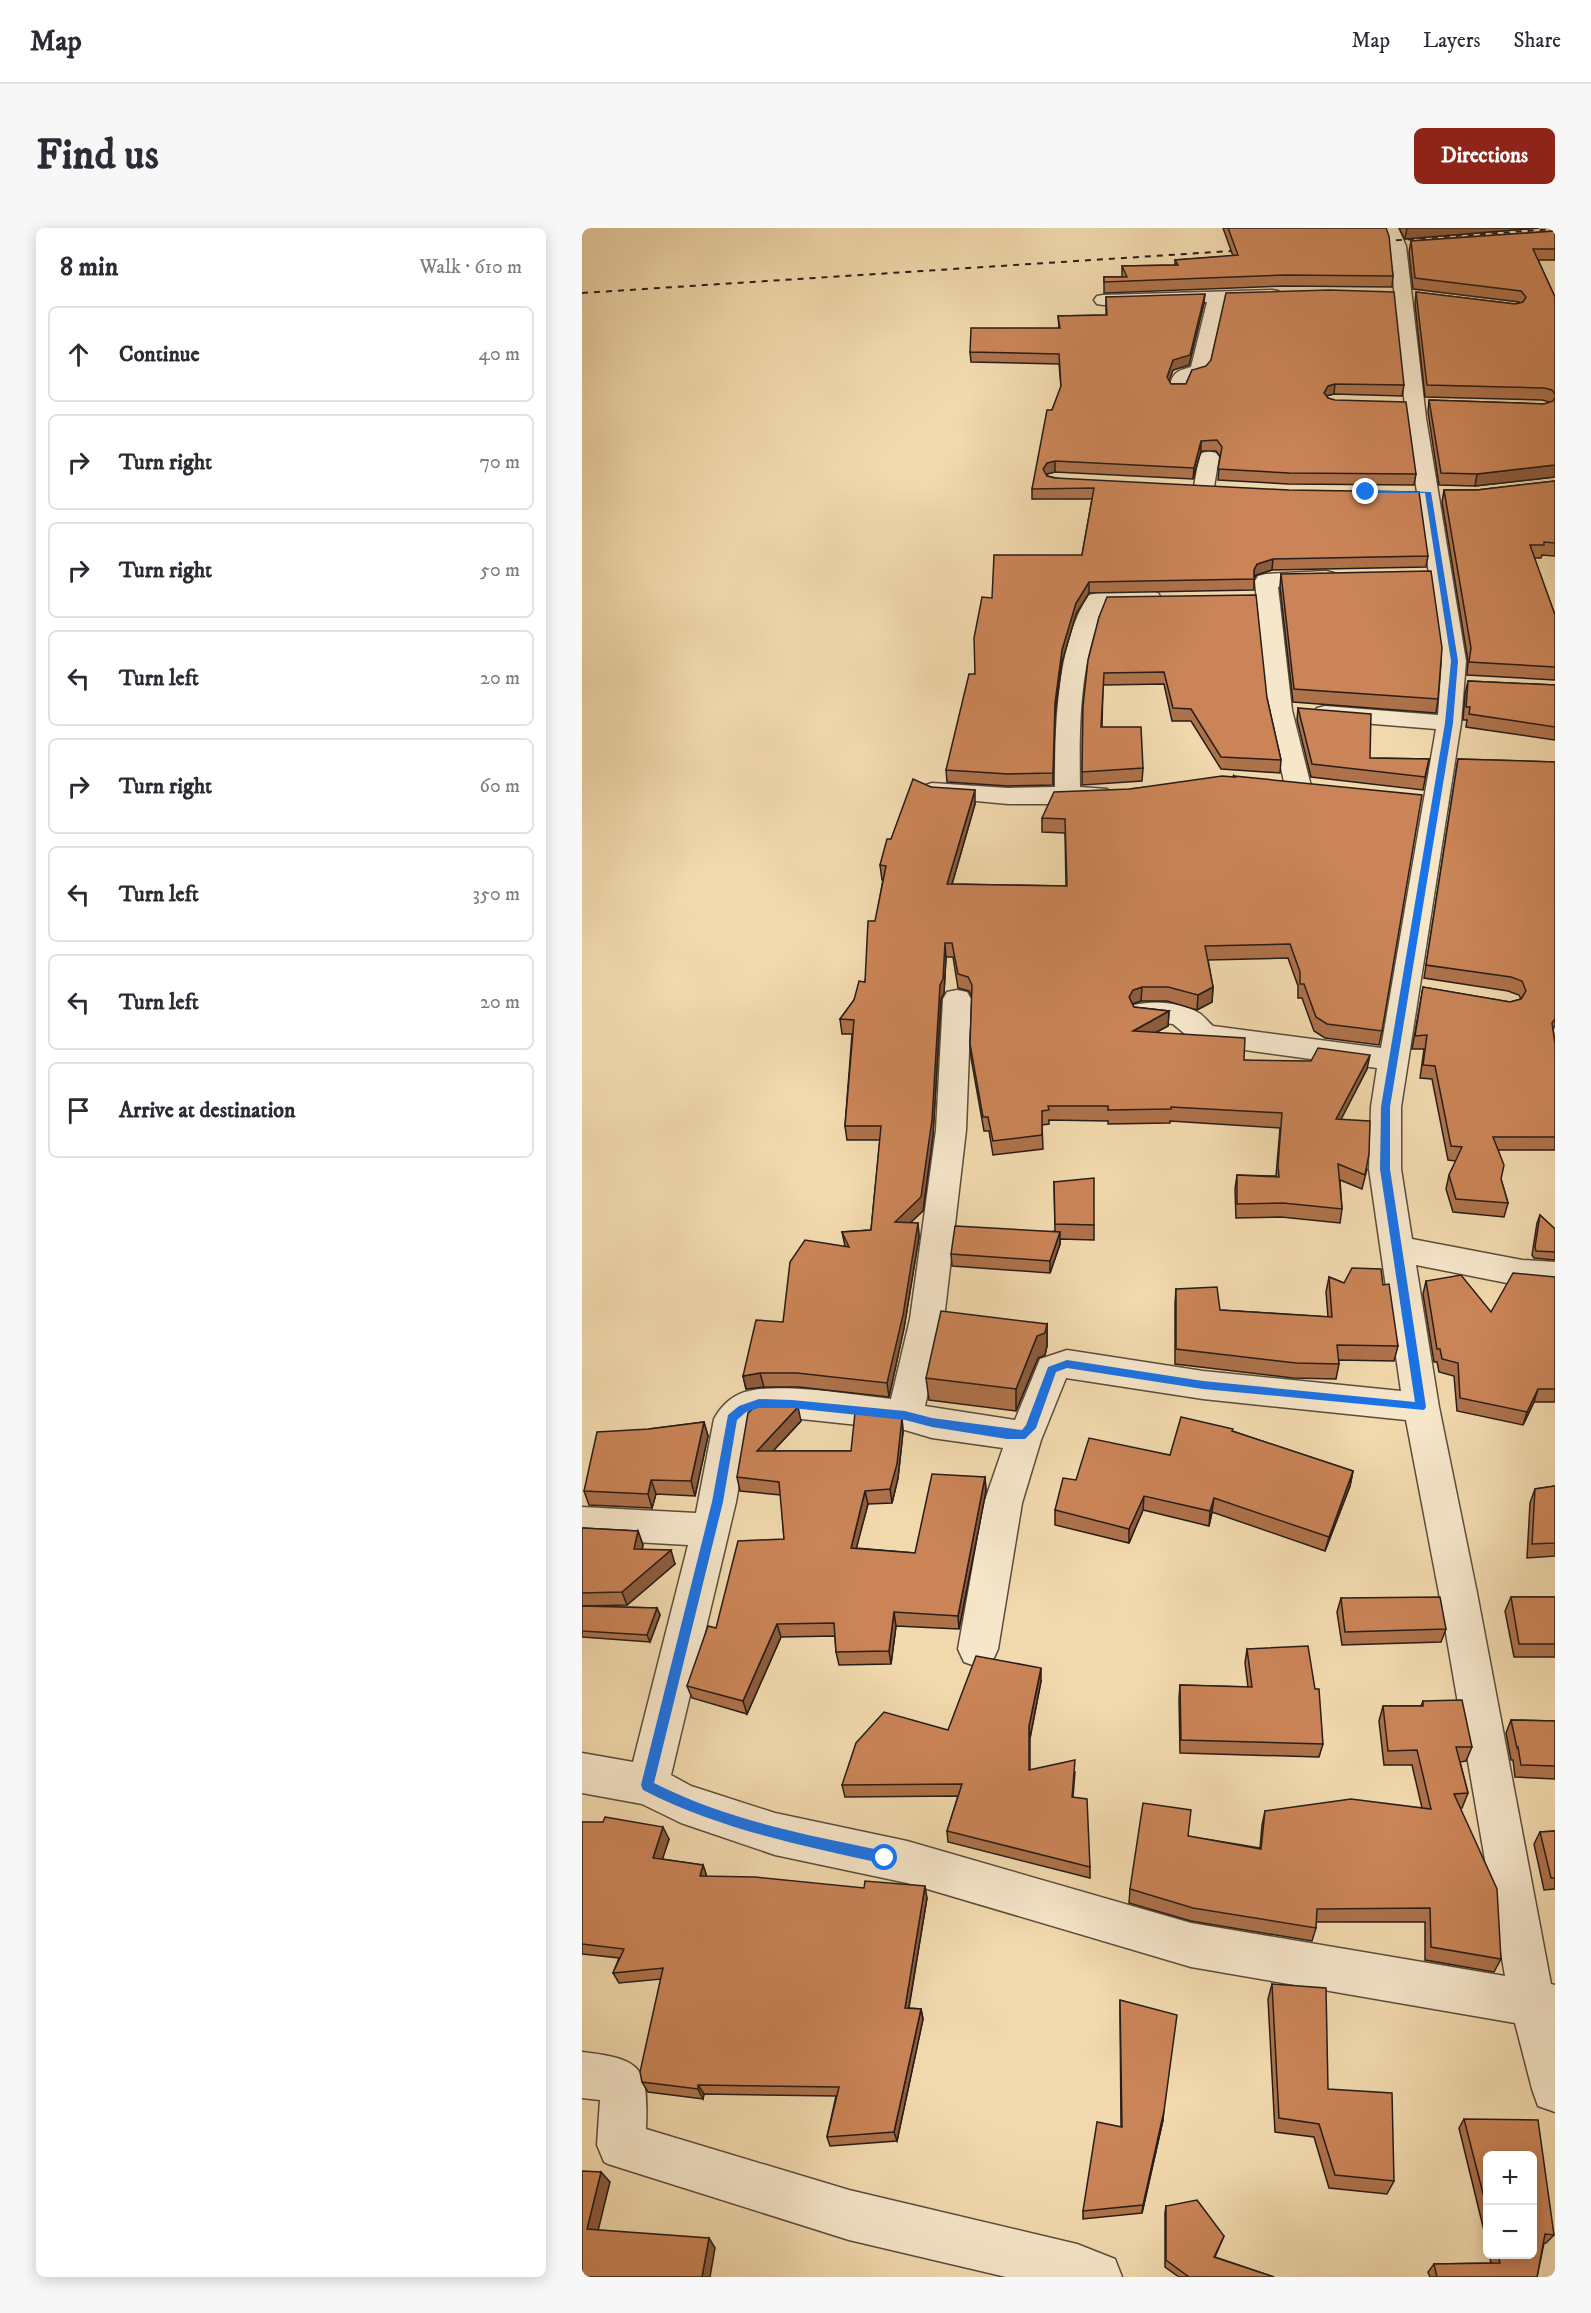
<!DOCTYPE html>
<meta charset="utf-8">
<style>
body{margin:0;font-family:"IM FELL DW Pica",serif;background:#f7f7f7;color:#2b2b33}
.controls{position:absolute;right:18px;bottom:18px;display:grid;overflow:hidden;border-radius:9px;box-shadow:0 3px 15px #0003}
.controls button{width:54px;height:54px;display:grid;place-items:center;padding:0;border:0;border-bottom:2px solid #e1e1e2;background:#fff;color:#2b2b33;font:30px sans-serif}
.stop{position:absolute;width:18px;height:18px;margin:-14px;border:4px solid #1a73e8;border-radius:50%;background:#fff}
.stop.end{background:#1a73e8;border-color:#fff;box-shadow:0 2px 6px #0008}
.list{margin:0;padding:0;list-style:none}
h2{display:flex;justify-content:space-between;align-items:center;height:78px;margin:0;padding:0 24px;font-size:26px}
h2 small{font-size:20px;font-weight:400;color:#7c7c81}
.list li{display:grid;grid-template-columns:39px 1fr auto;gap:18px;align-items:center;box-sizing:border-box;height:96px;margin:0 12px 12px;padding:0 12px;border:2px solid #e1e1e2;border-radius:9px}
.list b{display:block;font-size:22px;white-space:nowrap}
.list em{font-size:20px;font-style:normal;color:#7c7c81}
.icon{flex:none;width:33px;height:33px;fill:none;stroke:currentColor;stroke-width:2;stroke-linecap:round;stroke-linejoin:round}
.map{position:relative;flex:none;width:973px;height:2049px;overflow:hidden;border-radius:9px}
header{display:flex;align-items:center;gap:36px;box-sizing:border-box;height:84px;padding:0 30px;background:#fff;border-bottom:2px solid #e1e1e2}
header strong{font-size:28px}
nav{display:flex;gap:33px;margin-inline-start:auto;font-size:21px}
.intro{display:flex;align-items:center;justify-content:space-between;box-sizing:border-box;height:144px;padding:0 36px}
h1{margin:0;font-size:42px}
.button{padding:15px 27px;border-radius:9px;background:#8f2418;color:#fff;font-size:21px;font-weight:700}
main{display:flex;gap:36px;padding:0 36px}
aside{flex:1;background:#fff;border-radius:9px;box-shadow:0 3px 15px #0003}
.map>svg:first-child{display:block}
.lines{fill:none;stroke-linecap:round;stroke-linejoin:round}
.minor-casing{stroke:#5a4c3c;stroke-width:3}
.minor{fill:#f6e6ca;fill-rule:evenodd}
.rail{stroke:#281d17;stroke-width:2;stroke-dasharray:6 6;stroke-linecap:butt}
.wall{fill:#ae724b;stroke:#281d17;stroke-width:1.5}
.shaded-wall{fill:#8d5c3d;stroke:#281d17;stroke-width:1.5}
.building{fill:#ca8457;stroke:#281d17;stroke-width:1.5}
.route{fill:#1a73e8}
</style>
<header>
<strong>Map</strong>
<nav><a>Map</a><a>Layers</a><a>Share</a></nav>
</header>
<div class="intro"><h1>Find us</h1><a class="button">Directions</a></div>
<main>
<aside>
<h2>8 min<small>Walk · 610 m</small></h2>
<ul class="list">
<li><svg class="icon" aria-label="ahead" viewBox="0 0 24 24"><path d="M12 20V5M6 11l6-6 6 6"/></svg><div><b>Continue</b></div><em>40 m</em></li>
<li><svg class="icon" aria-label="right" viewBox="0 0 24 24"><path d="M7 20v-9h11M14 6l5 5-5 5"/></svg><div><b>Turn right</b></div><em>70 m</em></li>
<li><svg class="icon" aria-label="right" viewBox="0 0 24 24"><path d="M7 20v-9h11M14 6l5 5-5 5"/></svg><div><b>Turn right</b></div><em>50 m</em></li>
<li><svg class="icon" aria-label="left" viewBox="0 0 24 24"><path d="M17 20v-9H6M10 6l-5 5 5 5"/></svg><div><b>Turn left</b></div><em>20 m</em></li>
<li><svg class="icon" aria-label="right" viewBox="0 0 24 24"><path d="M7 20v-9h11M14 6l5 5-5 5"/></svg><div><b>Turn right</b></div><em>60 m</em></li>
<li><svg class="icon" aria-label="left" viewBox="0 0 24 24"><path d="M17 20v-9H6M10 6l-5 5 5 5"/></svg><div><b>Turn left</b></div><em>350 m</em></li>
<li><svg class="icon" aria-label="left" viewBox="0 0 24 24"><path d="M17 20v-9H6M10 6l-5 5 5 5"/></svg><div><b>Turn left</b></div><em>20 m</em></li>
<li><svg class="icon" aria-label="arrive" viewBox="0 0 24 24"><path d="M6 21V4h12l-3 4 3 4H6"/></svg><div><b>Arrive at destination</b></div></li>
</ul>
</aside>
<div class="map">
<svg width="973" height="2049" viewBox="0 0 973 2049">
<rect width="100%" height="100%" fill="#f1d9ad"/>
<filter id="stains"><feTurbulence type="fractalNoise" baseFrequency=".00333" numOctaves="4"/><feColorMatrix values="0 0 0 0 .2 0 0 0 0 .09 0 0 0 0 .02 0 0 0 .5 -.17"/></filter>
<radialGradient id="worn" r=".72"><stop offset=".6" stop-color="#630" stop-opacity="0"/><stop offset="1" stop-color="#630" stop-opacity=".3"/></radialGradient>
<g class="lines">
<g class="minor-casing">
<g id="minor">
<path d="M800,0H816L824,18L844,190L884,433L879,495L819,879V941L830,1011L940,1032L973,1034V1060L940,1058L834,1037L857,1179L895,1365L969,1756L973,1757V1884L956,1878L950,1861L933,1795L609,1739L325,1655L193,1627L99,1595L60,1576L0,1565V1525L51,1534L106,1317L0,1311V1279L114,1285L132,1191C139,1178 151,1166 167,1163C202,1155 271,1167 309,1171L328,1091L354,902L361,771L365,764L375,762L385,764L389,771L384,902L362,1091L343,1178L433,1192L458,1131L485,1122L621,1143L819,1163L787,941L789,879L795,840L626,817L609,811L591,796L552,791L548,784L552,777C571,772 599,774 617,785C622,788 626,794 631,798L799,820L854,501L743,492L735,490L731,485L735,480L743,478L856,487L860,433L824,190L808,18ZM484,1150L621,1171L824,1192L857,1365L923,1748L609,1695L325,1613L193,1585L109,1558L89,1547L154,1274L167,1198L175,1191L210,1190L323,1202L350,1210L421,1220L402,1275L376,1421L382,1434L396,1439L410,1434L416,1421L440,1275L459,1212Z"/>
<path d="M690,62L696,63L699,67L696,71L642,74L626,142L623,146L608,150L603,164H589L587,160C591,145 594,143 609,139L625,74L521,77L515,76L512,72L515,68L521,67Z"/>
<path d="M627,223L634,225L637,229L632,259L629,263H615L612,259L617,229L620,225Z"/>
<path d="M744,343L752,345L755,350L752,355L696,359L710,482L729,558L725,563L716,566L707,563L703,558L686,482L673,353L676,348L684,346Z"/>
<path d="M568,363L576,365L579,370L576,375L523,378C497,433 497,499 498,559L525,561L529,566L525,571L486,576H426L341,568L337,563L341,558L350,555L426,560L473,559C473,503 474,415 507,367L515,365Z"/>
<path d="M0,1824C63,1831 66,1841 64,1901L267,1962L495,2016L533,2031L540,2049H424L267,2012L26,1936L22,1934L15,1917L18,1872L0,1870Z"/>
</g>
</g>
<use href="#minor" class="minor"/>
<g class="rail">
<path d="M790,14L973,1"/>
<path d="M0,65L665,22"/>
</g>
</g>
<g class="wall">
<path d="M641,0H804L811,48L810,59L703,58L522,65V49H540V38L593,37V32L651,28Z"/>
<path d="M817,0H957L823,11Z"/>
<path d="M973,3V32H956L973,69V249L893,258L857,257L846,184L847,172L962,176L968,174L960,172L843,169L833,76L834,64L933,76L938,75L937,74L831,61L827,24L829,13Z"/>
<path d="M524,69L622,75L607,137L591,142L587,152L589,156H604L610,142L822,157L820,168L752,166L744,168L834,246L832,257L706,256L636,252L638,228L634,223H619L611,251L473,244L465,246V248L846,328L844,339L690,342L674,347L672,350V362L507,365L494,386L480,434L473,486L471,557L426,558L365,554L364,542L393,446L410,370L500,327L510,271H450V261L470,182L479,159L477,136L389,134L388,124L477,100L476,88L524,87Z"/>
<path d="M973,253V328L960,327L959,330H952L973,387V452L885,447L886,433L860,274L862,262H895Z"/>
<path d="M699,346L856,471L854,485L711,474L698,359Z"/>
<path d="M517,389L685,470L699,532L698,545L639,541L609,493H590L582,456L521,457L520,499L561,540L560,553L500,557L501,478Z"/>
<path d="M886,453L973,457V512L884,499L885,492H881L883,466Z"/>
<path d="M716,480L788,530L847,531L841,562L729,549L715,492Z"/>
<path d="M876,531L973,534V798L971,801L973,816V922H916L919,951L926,975L922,989L871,984L864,961L867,947L874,933L866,932L850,851L838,850L842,821H830L841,759L928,774L939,771L937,767L926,763L842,750Z"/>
<path d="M652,548L800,803L797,817L743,810L732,803L720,770H716V758L706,730L626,732L631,759L630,774L615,782L585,773H559L550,776L552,779L587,783L586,798L574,804L662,832L785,841L759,891L785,941L780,961L758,952L760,981L758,995L699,989L654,990L653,961L655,947L694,948L698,900L588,893V895L526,896V893L467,892V896L460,897L461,921L411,927L407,903H402L389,830L388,816L390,769L387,763L376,760L371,729H364L362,765L359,771L351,907L341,983L328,995H336L337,1009L322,1100L307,1169L217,1159H182L164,1161L161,1148L201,1094L263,1018L260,1004L289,1002L298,912H265L263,898L270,806H260L258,791L272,772L283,754L301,652H300L298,637L309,611L349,559L393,576L370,656L484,658L483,605L460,604V590L548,561L652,549Z"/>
<path d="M472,954L512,997V1012L478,1011V1016L468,1045L370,1038L369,1026L473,1003Z"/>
<path d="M958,987L973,1001V1032L952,1030L950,1027L955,995Z"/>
<path d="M747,1049L762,1055L801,1057L816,1118L812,1133L756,1132L757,1136L754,1151L711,1150L593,1136V1076L594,1061L638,1082L746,1089L744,1064Z"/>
<path d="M973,1049V1174H952L941,1197L875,1183L872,1148L857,1144L855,1134H852L841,1066L844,1053L909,1084Z"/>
<path d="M465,1096V1118L463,1127L456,1130L434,1183L347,1172L344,1150Z"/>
<path d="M320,1190L321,1204L316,1250L310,1275L286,1276L274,1320L333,1325L403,1249L404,1263L377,1401L314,1398L309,1436L257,1437L254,1424L253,1408L199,1409L165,1486L110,1470L105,1458L134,1400L202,1311L199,1267L158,1263L155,1249L219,1193L191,1223H269Z"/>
<path d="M122,1194L126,1208L113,1268L74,1266L70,1280L7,1277L2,1263L67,1201Z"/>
<path d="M650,1203L771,1243L768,1258L743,1323L630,1284L627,1298L561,1282L547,1315L473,1297V1282L494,1252L588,1227Z"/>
<path d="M973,1258V1328L945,1330L948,1275L953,1261Z"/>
<path d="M0,1300L56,1303L61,1317L60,1321L93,1336L45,1377L0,1378Z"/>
<path d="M929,1369H973V1429H932L923,1383Z"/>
<path d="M759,1370L864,1401L859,1414L760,1417L755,1384Z"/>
<path d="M0,1378L75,1380L78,1387L68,1414L0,1409Z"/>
<path d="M665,1421L741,1516L737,1529L598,1525L597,1471L598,1457L666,1459L663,1435Z"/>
<path d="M459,1453L448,1510V1542L493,1544L491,1569L508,1639V1650L366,1614L365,1603L376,1568L263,1569L260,1557Z"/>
<path d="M841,1473L890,1519L884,1533L878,1534L886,1565L880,1580H878L919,1731L912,1744L843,1732V1694H734V1700L730,1713L609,1693L547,1675L548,1661L606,1608L678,1620L680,1597L683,1583L840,1580L830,1537H802L797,1493L801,1478H839Z"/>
<path d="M929,1492L973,1493V1551L933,1549L931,1532H929L924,1505Z"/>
<path d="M0,1594L87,1611L80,1631L121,1637L125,1649L345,1670L327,1780L339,1781L341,1791L315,1913L248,1918L245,1909L254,1868L122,1866L121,1871L66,1864L60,1854L79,1751L37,1755L31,1745L37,1730L0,1726Z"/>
<path d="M973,1603V1661L962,1662L952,1616L958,1604Z"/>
<path d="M690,1756L746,1861L812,1953L805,1966L747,1960L732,1909L693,1904L686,1771Z"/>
<path d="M538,1772L581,1892L560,1985L501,1991V1983L539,1898L538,1782Z"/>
<path d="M882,1891L972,2007L964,2015H962L955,2049H848L846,2044L852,2036L909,2035L907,2026H951L906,1928V2019L877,1900Z"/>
<path d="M584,1978L642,2008L633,2029L692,2049H597L583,2039V1985Z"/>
</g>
<g class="shaded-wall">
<path d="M825,0H957L823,11Z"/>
<path d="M623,66L622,75L607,137L591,142L585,159V149L591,132Z"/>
<path d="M753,156L752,166L744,168L742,165L746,158Z"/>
<path d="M619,213V223L611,251L612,240Z"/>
<path d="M473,233V244L465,246L461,252V241L465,235Z"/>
<path d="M973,237V249L893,258L895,246Z"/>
<path d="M691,331L690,342L674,347L672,351V342L675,336Z"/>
<path d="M507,354V365L494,386L480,434L473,486L471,557L473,475L480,422L494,375Z"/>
<path d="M393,562V576L366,670L365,656Z"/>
<path d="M363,715L364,729L362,765L359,771L351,907L341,983L314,1008L313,994L358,757Z"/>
<path d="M560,759L559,773L550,776L547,769L551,762Z"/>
<path d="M631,759L630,774L615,782L616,767Z"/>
<path d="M587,783L586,798L551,817V803Z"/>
<path d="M788,827L785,841L752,905L754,891Z"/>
<path d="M336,995L337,1009L322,1100L307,1169L305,1155Z"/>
<path d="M478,1004V1016L468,1045V1033Z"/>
<path d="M465,1096V1118L463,1127L456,1130L434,1183V1161L455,1108Z"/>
<path d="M178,1145L182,1159L164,1161L161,1148Z"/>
<path d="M956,1161L952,1174L941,1197L945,1184Z"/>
<path d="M216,1179L219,1193L178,1237L175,1223Z"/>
<path d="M320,1190L321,1204L316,1250L310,1275L308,1261Z"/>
<path d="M122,1194L126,1208L113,1268L109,1253Z"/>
<path d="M771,1243L768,1258L743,1323L747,1309Z"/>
<path d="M403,1249L404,1263L377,1401L376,1388Z"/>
<path d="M69,1252L74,1266L70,1280L66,1266Z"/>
<path d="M283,1263L286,1276L271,1333L269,1320Z"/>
<path d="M562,1268L561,1282L547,1315V1301Z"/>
<path d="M632,1270L630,1284L627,1298L628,1283Z"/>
<path d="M56,1303L61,1317L57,1335L52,1321Z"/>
<path d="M89,1322L93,1336L45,1377L40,1364Z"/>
<path d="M75,1380L78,1387L68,1414L65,1407Z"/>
<path d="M312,1384L314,1398L309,1436L307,1423Z"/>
<path d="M195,1396L199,1409L165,1486L161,1473Z"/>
<path d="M459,1440V1453L448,1510L447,1498Z"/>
<path d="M81,1599L87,1611L77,1642L71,1630Z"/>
<path d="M121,1637L125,1649L118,1648Z"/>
<path d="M343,1658L345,1670L325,1790L323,1780Z"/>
<path d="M339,1781L341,1791L315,1913L312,1904Z"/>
<path d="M116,1857L122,1866L121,1871L116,1861Z"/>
<path d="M582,1883L581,1892L560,1985L561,1977Z"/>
<path d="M19,1944L28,1954L14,2011L5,2001Z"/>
<path d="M127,2010L133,2020L128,2049H120Z"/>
</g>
<g class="building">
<path d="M646,0H804L807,8L811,48L704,47L522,54V49H545L540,38L596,37L593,32L656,27Z"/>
<path d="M973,3V21H951L973,69V166L970,162L962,160L845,157L834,64L933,76L941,74L944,69L939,63L833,50L829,13Z"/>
<path d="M748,62L812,64L822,157L753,156L746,158L742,165L746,170L753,172L824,174L834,246L707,245L636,241L640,219L635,212L619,213L612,240L473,233L465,235L461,241L465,248L473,250L707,262L837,264L846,328L691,331L675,336L672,342V351L507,354L494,375L480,422L473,475L471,545L426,546L364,542L387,446H393L392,410L400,369L410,370L412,327H500L512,260L450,261L465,182H470L479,158L477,126L388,124L389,100H478L476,88L525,87L524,69L623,66L608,127L591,132L585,149L589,156H604L610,142L624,138L629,132L644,65Z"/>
<path d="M973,169V237L895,246L859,245L847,172L962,176L971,173Z"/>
<path d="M973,253V315L962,314V317H948L973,387V439L887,434L889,420L862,262H895Z"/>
<path d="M849,343L860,420L856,471L712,461L699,346Z"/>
<path d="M674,367L685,470L699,532L639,529L609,481L591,480L582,444L522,445L519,499H559L561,540L500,544L501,478L506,432L517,389L525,369Z"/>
<path d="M886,453L973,457V499L887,486L888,479H884Z"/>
<path d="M716,480L789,486L788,530L847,531L843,549L730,536Z"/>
<path d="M876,531L973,534V791L970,795L973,816V909H911L922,937L919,951L926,975L874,971L867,947L880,919L869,918L853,838L841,837L845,807L833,808L841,759L928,774L939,771L944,763L940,753L929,749L844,737Z"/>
<path d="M640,548L653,549L652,548L840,567L800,803L745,796L734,789L722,756H718V744L708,716L623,718L631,759L616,767L586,759H560L551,762L547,769L552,779L587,783L551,803L663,810L662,832L729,833L736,820L788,827L754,891L788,893L787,926L783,947L756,936L760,981L701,975L655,976V947L697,949L696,937L700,885L589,879V881L526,882V878H466L467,882L460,883V907L411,913L406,889H401L388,816L390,757L386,749L376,746L370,715H363L361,751L358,757L350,892L339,969L313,994L336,995L321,1087L305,1155L215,1145H178L161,1148L174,1092L201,1094L208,1034L223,1012L267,1019L260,1004L289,1002L299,898H263L272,792L258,791L272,772L277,753L283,754L286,693H293L304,638L298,637L305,611H309L331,551L349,559L393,562L365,656L485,658L483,591L460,590L472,564L548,561Z"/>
<path d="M512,950V997L473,996L472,954Z"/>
<path d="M958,987L973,1001V1024L954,1023L953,1019Z"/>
<path d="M373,998L478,1004L468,1033L369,1026Z"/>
<path d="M770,1040L799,1041L801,1057L807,1056L816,1118L755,1117L757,1136L714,1135L594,1121V1061L635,1059L638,1082L750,1089L747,1049L762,1055Z"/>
<path d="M931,1045L973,1049V1161H956L945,1184L878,1170L876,1135L860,1131L858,1121H855L844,1053L879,1047L909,1084Z"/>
<path d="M359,1083L465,1096L463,1105L455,1108L434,1161L344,1150Z"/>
<path d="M173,1179H216L175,1223H269L273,1185L320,1190L315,1236L308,1261L283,1263L269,1320L333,1325L350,1246L403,1249L376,1388L312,1384L307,1423L254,1424L252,1395L195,1396L161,1473L105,1458L126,1398L134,1400L156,1313L202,1311L197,1254L155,1249L166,1185Z"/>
<path d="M599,1189L651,1201L650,1203L771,1243L747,1309L632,1270L628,1283L562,1268L547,1301L473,1282L481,1250L494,1252L507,1210L588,1227Z"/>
<path d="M122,1194L109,1253L69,1252L66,1266L2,1263L15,1204L67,1201Z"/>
<path d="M973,1258V1315L950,1316L953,1261Z"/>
<path d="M0,1300L56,1303L52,1321L89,1322L40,1364L0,1365Z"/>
<path d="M858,1369L864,1401L763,1404L759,1370Z"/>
<path d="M929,1369H973V1416H937Z"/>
<path d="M0,1378L75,1380L65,1407L0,1403Z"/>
<path d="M726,1418L733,1461H737L741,1516L599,1512L598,1457L670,1459L665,1421Z"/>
<path d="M394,1428L459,1440L447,1498V1542L493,1532L490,1569L505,1571L508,1639L365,1603L380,1556L260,1557L274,1515L302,1484L366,1502Z"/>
<path d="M880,1472L890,1519H874L886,1565L872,1566L915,1661L919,1731L849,1719L848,1680L735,1681L734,1700L611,1680L548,1661L561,1575L609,1582L606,1608L679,1621L683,1583L769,1571L849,1581L835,1522L806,1523L801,1478H841V1473Z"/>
<path d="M929,1492L973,1493V1538L939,1537L936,1519L935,1520Z"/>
<path d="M23,1589L81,1599L71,1630L121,1637L118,1648L173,1649L282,1660L283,1653L343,1658L323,1780L339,1781L312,1904L245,1909L257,1859L116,1857V1861L60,1854L58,1844L81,1740L31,1745L42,1721L0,1716V1594H21Z"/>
<path d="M973,1603V1650H969L958,1604Z"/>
<path d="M690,1756L744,1760L746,1861L810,1865L812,1953L753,1947L737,1896L697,1890Z"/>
<path d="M538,1772L595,1787L582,1883L561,1977L501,1983L515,1894L540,1899Z"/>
<path d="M882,1891L956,1892L972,2007L963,2006L955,2049H855L852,2036L918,2035L916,2026H951V1928H906V1985Z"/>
<path d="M0,1943L19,1944L5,2001L127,2010L120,2049H0Z"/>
<path d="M615,1972L642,2008L632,2029L692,2049H607L584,2032V1978Z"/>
</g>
<path class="route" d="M784,262L849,264L876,433L871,495L808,879V941L844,1179L842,1182L621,1161L485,1140L474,1144L454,1200L443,1211H425L350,1199L323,1192L210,1180H177L164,1184L155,1192L141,1274L72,1555C145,1592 224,1607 303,1623L307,1625L309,1630L307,1634L303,1636C220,1618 137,1601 61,1562L59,1557L130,1274L146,1187L157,1178L177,1171L210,1172L323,1183L350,1190L440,1202L444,1197L466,1139L485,1132L621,1153L833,1174L798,941L799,879L863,495L869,433L843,265H782Z"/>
<rect width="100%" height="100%" filter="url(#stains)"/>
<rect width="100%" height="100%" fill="url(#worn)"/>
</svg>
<div class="controls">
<button>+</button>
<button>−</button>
</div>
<div class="stop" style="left:303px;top:1630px"></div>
<div class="stop end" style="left:784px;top:264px"></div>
</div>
</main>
